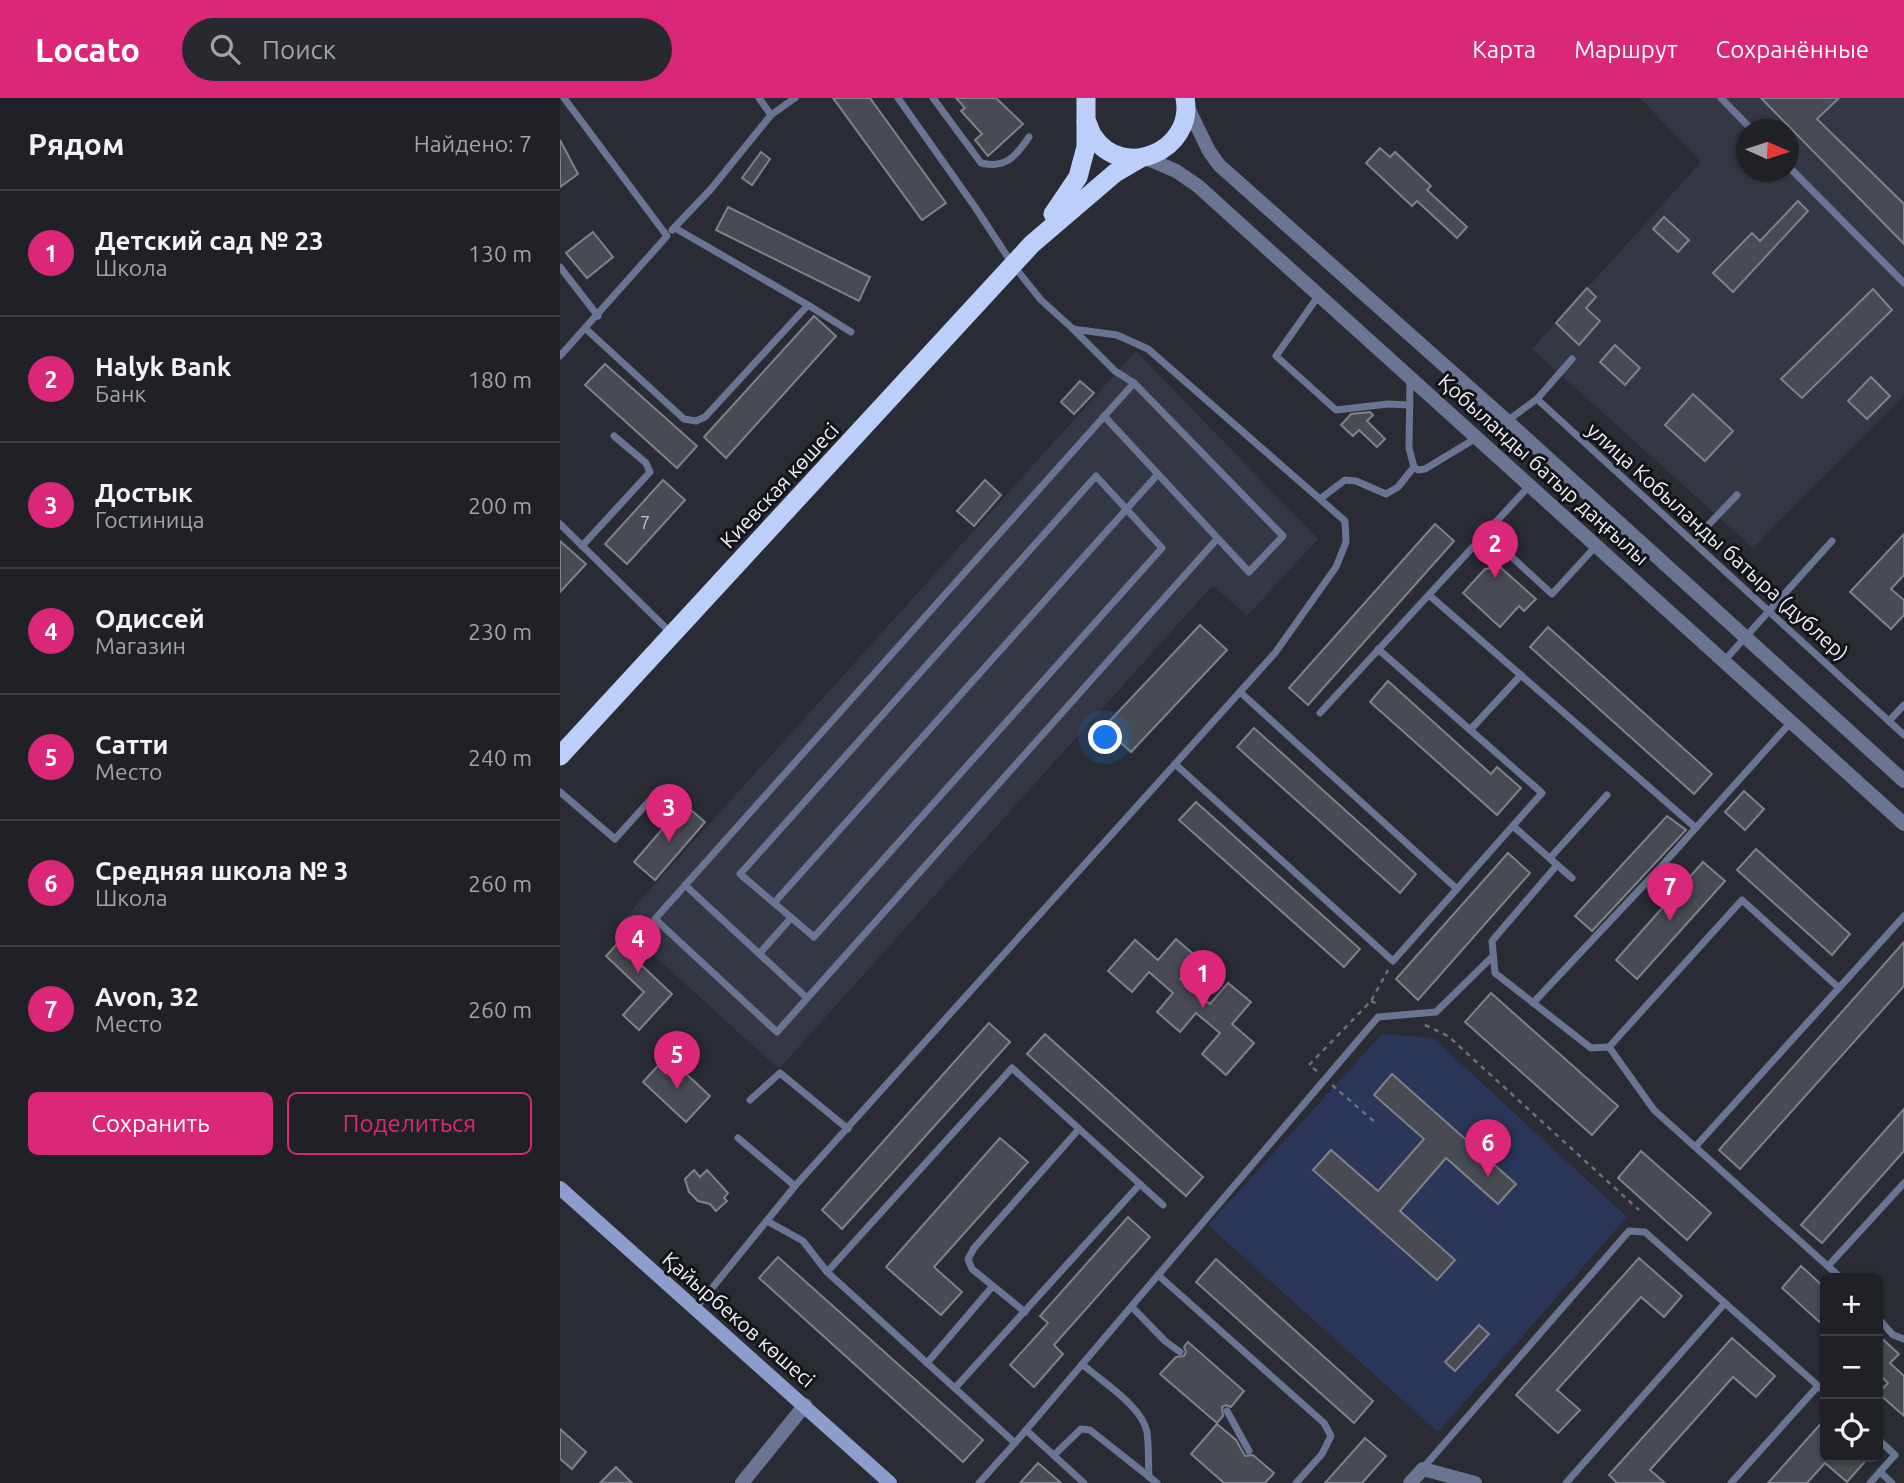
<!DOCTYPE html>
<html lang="ru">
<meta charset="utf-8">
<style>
body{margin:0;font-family:Ubuntu,sans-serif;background:#27292e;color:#f1f3f6}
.controls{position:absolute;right:21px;bottom:21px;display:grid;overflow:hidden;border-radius:10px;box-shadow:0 2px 5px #0004}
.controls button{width:63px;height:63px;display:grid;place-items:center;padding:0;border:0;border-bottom:2px solid #3c3e43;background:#1f2126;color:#f1f3f6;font:35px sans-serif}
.compass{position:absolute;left:1176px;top:21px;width:63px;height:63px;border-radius:50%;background:#1f2126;box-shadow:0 2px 5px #0004;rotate:93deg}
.you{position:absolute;left:546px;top:640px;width:24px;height:24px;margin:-18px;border:5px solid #fff;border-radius:50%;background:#1a73e8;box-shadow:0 0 0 10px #1a73e833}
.badge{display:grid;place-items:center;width:46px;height:46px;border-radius:50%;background:#db2777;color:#fff;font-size:23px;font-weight:700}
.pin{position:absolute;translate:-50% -58px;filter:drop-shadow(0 2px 4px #0008)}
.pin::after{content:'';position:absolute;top:37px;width:24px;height:21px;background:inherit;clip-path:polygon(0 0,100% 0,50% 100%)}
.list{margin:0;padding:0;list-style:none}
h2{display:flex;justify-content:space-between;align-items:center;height:91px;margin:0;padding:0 28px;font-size:30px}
h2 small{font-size:23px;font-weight:400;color:#a1a3a7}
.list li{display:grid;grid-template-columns:46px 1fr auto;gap:21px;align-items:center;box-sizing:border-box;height:126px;padding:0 28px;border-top:2px solid #3c3e43}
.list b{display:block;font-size:26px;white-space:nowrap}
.list p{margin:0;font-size:23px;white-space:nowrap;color:#a1a3a7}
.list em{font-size:23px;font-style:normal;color:#a1a3a7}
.actions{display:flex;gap:14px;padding:21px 28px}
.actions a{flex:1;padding:16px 0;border:2px solid #db2777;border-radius:10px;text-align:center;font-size:24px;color:#db2777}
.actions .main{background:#db2777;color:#fff}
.icon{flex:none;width:38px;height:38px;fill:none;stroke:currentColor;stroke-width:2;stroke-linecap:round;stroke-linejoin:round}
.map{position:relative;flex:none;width:1344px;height:1385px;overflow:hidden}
header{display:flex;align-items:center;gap:42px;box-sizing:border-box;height:98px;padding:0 35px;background:#db2777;color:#fff}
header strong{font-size:33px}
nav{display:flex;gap:38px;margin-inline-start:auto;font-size:24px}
.search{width:490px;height:63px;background:#27292e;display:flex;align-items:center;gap:18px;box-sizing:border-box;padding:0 24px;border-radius:38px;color:#a1a3a7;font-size:26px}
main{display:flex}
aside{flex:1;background:#1f2126}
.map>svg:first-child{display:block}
.built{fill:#333844;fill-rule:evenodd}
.green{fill:#2a365a}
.building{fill:#484b52;stroke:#7e828a;stroke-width:2}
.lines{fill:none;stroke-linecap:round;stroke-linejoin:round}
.path{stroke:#6e7177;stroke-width:2.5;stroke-dasharray:5 5;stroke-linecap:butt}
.service{stroke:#6a7593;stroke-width:7}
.minor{stroke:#6a7593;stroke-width:14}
.tertiary{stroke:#6a7593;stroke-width:14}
.secondary{stroke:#8d9ece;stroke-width:14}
.trunk{stroke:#bccefa;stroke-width:19}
.labels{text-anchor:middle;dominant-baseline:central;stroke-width:6;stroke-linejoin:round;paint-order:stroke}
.number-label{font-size:18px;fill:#c4c6cc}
.street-label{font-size:21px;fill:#edeff4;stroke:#131417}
</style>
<header>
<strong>Locato</strong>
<div class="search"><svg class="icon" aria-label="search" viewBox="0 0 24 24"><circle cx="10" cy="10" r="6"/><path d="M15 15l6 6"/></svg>Поиск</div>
<nav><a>Карта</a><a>Маршрут</a><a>Сохранённые</a></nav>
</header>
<main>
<aside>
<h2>Рядом<small>Найдено: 7</small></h2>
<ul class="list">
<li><span class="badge">1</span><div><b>Детский сад № 23</b><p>Школа</p></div><em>130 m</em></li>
<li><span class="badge">2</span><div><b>Halyk Bank</b><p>Банк</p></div><em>180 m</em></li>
<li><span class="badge">3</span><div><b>Достык</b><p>Гостиница</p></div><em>200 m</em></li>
<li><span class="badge">4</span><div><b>Одиссей</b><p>Магазин</p></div><em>230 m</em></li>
<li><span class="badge">5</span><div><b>Сатти</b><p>Место</p></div><em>240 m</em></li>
<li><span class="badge">6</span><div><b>Средняя школа № 3</b><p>Школа</p></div><em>260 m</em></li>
<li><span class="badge">7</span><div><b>Avon, 32</b><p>Место</p></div><em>260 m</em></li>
</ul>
<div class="actions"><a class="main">Сохранить</a><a>Поделиться</a></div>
</aside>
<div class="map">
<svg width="1344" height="1385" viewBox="0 0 1344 1385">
<rect width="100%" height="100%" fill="#292c33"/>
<g class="built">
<path d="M1080,0H1344V298L1193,450L972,251L1141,64ZM1186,32H1228V74H1186Z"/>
<path d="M576,253L758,441L687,518L653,487L219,971L59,826Z"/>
</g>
<path class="green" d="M822,936L873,940L1067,1119L878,1334L648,1127Z"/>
<g class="building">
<path d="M273,0H310L386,105L362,122Z"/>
<path d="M396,0H436L463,26L428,58L415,42L422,36L401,13L405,10Z"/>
<path d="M1201,0H1279L1257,21L1344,106V146Z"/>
<path d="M0,42L18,76L0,89Z"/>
<path d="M820,50L830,59L835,54L871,88L867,92L907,129L897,140L857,103L852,108L806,65Z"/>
<path d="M201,54L210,61L192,87L182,80Z"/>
<path d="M1238,103L1248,113L1173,194L1153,175L1192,135L1200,143Z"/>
<path d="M168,109L310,179L299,203L156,132Z"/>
<path d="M1104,119L1129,142L1118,154L1093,131Z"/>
<path d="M33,134L53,159L27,180L6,155Z"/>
<path d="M1027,190L1036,199L1026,210L1040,223L1019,247L996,225Z"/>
<path d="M1313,191L1332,212L1242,300L1221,281Z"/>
<path d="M254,218L276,238L166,360L144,339Z"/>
<path d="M1055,247L1080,270L1065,287L1040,264Z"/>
<path d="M45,266L137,348L117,370L25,287Z"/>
<path d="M1311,279L1330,298L1307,321L1288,303Z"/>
<path d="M520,283L534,295L514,316L501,304Z"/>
<path d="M1133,296L1173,333L1145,363L1105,327Z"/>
<path d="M810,314L813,317L807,323L825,341L817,349L799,332L793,338L781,327L791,316Z"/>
<path d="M103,382L125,402L67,466L45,446Z"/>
<path d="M425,382L441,397L414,428L397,413Z"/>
<path d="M875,426L894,443L748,607L729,590Z"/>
<path d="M1344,436V477L1331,491L1344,502V517L1331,531L1290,494Z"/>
<path d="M0,443L26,466L0,494Z"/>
<path d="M940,469L976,501L964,513L959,508L940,529L903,495L925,471Z"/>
<path d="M640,527L667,552L571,654L544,629Z"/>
<path d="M988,529L1152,676L1134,696L970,549Z"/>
<path d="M828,583L931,676L937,669L961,690L937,717L810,604Z"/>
<path d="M694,630L856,776L840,795L677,649Z"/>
<path d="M1184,693L1204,711L1185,732L1165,714Z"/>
<path d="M636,704L800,851L784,869L619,722Z"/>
<path d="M124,706L145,724L95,782L74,764Z"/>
<path d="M1107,718L1126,732L1032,833L1015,818Z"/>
<path d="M1196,751L1290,836L1272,857L1177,772Z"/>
<path d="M948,755L970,775L858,902L836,881Z"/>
<path d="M1143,764L1165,783L1077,881L1056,862Z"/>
<path d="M616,841L638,860L620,881L650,906L668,885L691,904L672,926L694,945L666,977L642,956L660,935L636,915L620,934L597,914L613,895L589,874L572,894L548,873L575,842L598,862Z"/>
<path d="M1344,844V888L1180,1071L1159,1052Z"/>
<path d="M58,845L112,896L79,932L63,917L84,894L46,858Z"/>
<path d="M931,895L1058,1008L1032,1037L905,924Z"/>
<path d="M429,925L450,944L282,1131L262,1112Z"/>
<path d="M485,936L643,1079L626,1098L467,956Z"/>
<path d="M107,958L150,998L126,1024L83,984Z"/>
<path d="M832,976L956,1086L938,1106L886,1060L840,1113L895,1162L877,1182L753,1072L771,1052L818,1093L864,1041L814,997Z"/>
<path d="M1344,1011V1053L1262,1145L1241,1127Z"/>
<path d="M440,1040L468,1064L374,1169L402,1194L381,1217L326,1169Z"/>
<path d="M1081,1053L1151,1115L1127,1142L1058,1080Z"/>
<path d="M134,1072L140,1079L147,1072L168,1095L164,1100L167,1103L156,1113L150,1106L138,1103L129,1094L125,1081Z"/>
<path d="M568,1119L590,1139L494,1247L503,1256L474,1289L450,1267L488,1225L480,1218Z"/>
<path d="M218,1159L423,1342L403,1364L199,1180Z"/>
<path d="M1079,1160L1122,1198L1104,1219L1081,1199L997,1292L1020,1312L998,1335L956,1297Z"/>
<path d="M656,1161L813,1303L794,1325L636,1184Z"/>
<path d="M1241,1168L1265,1190V1229L1222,1190Z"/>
<path d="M919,1227L929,1236L895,1273L885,1264Z"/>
<path d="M1318,1237L1339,1256L1330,1265L1344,1278V1318L1318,1295L1328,1285L1320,1277L1318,1280Z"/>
<path d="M1172,1240L1215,1278L1196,1299L1173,1279L1090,1372L1105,1385H1057L1049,1377Z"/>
<path d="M628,1244L684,1293L671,1309L666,1307L662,1309L663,1318L657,1325L600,1276L616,1259L624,1258L626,1254L624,1249Z"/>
<path d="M1265,1321V1359H1309L1287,1384L1265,1365L1247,1385H1208Z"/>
<path d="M657,1326L676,1342L685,1358L693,1357L714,1375L705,1385H664L631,1356Z"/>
<path d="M0,1331L26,1354L12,1371L0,1361Z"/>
<path d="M805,1340L826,1358L802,1385H765Z"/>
<path d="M478,1365L501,1385H460Z"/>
<path d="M56,1369L72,1385H40Z"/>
</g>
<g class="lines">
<g class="path">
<path d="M811,903L820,907"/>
<path d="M865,927L888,938L1079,1112"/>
<path d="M757,973L749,967L811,903L828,872"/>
<path d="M772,987L817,1026"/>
</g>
<g class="service">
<path d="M199,0L211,17L235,0"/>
<path d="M338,0L415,109L453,167L481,202L513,231L555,273L574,285L723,438L689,474L544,318"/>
<path d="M373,0L421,65C446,71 456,58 469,39"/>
<path d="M1161,0L1192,32"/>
<path d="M1228,68L1344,185"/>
<path d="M112,132L151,91L211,17"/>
<path d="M0,169L38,218"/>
<path d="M759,197L716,258L776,312L828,306L850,307"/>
<path d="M248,207L291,234"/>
<path d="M26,231L124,321L136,323L145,319L248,207L115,130"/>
<path d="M0,258L107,138L4,0"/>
<path d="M850,280L849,350L854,369"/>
<path d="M574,285L95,821L217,934L657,441"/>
<path d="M977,301L1012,261"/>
<path d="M947,323L977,301L1344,637"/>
<path d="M536,378L602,450L254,839L180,776Z"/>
<path d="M760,401L785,382L796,383L826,396L838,389L854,369L858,372L865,371L918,339"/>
<path d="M0,426L112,536"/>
<path d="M1133,443L1177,397"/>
<path d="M22,448L90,374L86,365L54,338"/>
<path d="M943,451L992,496L1036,448"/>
<path d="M869,497L1136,730"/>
<path d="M1164,563L1272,443"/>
<path d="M680,594L897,791"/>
<path d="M760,615L970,387"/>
<path d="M1329,623L1344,607"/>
<path d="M910,632L961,577"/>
<path d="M615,666L833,863L982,695L818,551"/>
<path d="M0,694L55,741L99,692"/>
<path d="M953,728L1012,780"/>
<path d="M990,760L1047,697"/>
<path d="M997,767L932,843L935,875L1031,950L1049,949L1094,1012L1281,1180"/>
<path d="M125,787L247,900"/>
<path d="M214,805L598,376"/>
<path d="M199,856L231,820"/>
<path d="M973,905L1098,772L1231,624"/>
<path d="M1049,949L1182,802L1279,890"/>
<path d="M190,1002L220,975L288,1031"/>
<path d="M178,1040L235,1088"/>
<path d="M1136,1048L1344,818"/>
<path d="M207,1123L243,1143L267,1174L455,1345"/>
<path d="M1269,1167L1344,1085"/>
<path d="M267,1174L452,970L603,1107"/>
<path d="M598,1177L764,1325L771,1338L762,1356L736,1385"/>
<path d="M572,1209L605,1243L620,1254"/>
<path d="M135,1211L235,1088L715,555L776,469L786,444L785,423L588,251L557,237L513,231"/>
<path d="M465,1214L412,1171L408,1161L414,1150L519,1031"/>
<path d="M1318,1220L1333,1237L1344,1241"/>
<path d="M367,1265L432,1189"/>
<path d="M522,1266C541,1283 582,1308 587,1334C589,1348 588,1364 589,1379"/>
<path d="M395,1290L580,1086"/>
<path d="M667,1313L689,1353"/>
<path d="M466,1332L524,1385"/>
<path d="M494,1357L521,1331L530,1332L597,1385"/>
<path d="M863,1370L1069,1133L1085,1134L1265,1294"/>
<path d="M1320,1374L1332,1385"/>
<path d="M419,1385L455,1345L818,919L876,914L933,858"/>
<path d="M1006,1385L1165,1205"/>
<path d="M1171,1385L1258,1288"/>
<path d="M1310,1385L1335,1357L1318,1341"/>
</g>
<g class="minor">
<path d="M182,1385L245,1307"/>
<path d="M850,1385L863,1371L915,1385"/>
</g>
<g class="tertiary">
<path d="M627,8L649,53L659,67L947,323L1344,683"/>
<path d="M586,60L616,73L638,88L1344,726"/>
</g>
<path class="secondary" d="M0,1090L330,1385"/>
<g class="trunk">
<path d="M526,23C529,27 530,34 533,38C563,84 635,52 625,0"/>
<path d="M493,116L518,79L526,49V0"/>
<path d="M0,658L472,146L555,75L579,61"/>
</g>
</g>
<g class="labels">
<g class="number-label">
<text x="85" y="424">7</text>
</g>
<g class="street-label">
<text transform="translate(984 371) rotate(42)">Қобыланды батыр даңғылы</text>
<text transform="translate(219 387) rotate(-47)">Киевская көшесі</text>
<text transform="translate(1158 443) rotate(42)">улица Кобыланды батыра (дублер)</text>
<text transform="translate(179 1221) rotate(41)">Қайырбеков көшесі</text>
</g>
</g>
</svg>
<div class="controls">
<button>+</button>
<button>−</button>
<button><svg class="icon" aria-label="locate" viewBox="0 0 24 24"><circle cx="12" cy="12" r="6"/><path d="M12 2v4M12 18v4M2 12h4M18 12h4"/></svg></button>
</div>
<svg class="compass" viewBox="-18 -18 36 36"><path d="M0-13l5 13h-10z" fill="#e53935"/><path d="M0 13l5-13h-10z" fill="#a1a3a7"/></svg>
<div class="you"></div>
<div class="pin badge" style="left:643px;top:910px">1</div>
<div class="pin badge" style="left:935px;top:480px">2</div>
<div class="pin badge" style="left:109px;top:744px">3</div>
<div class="pin badge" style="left:78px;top:875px">4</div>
<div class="pin badge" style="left:117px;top:991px">5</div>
<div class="pin badge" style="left:928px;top:1079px">6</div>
<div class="pin badge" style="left:1110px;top:823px">7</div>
</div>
</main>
